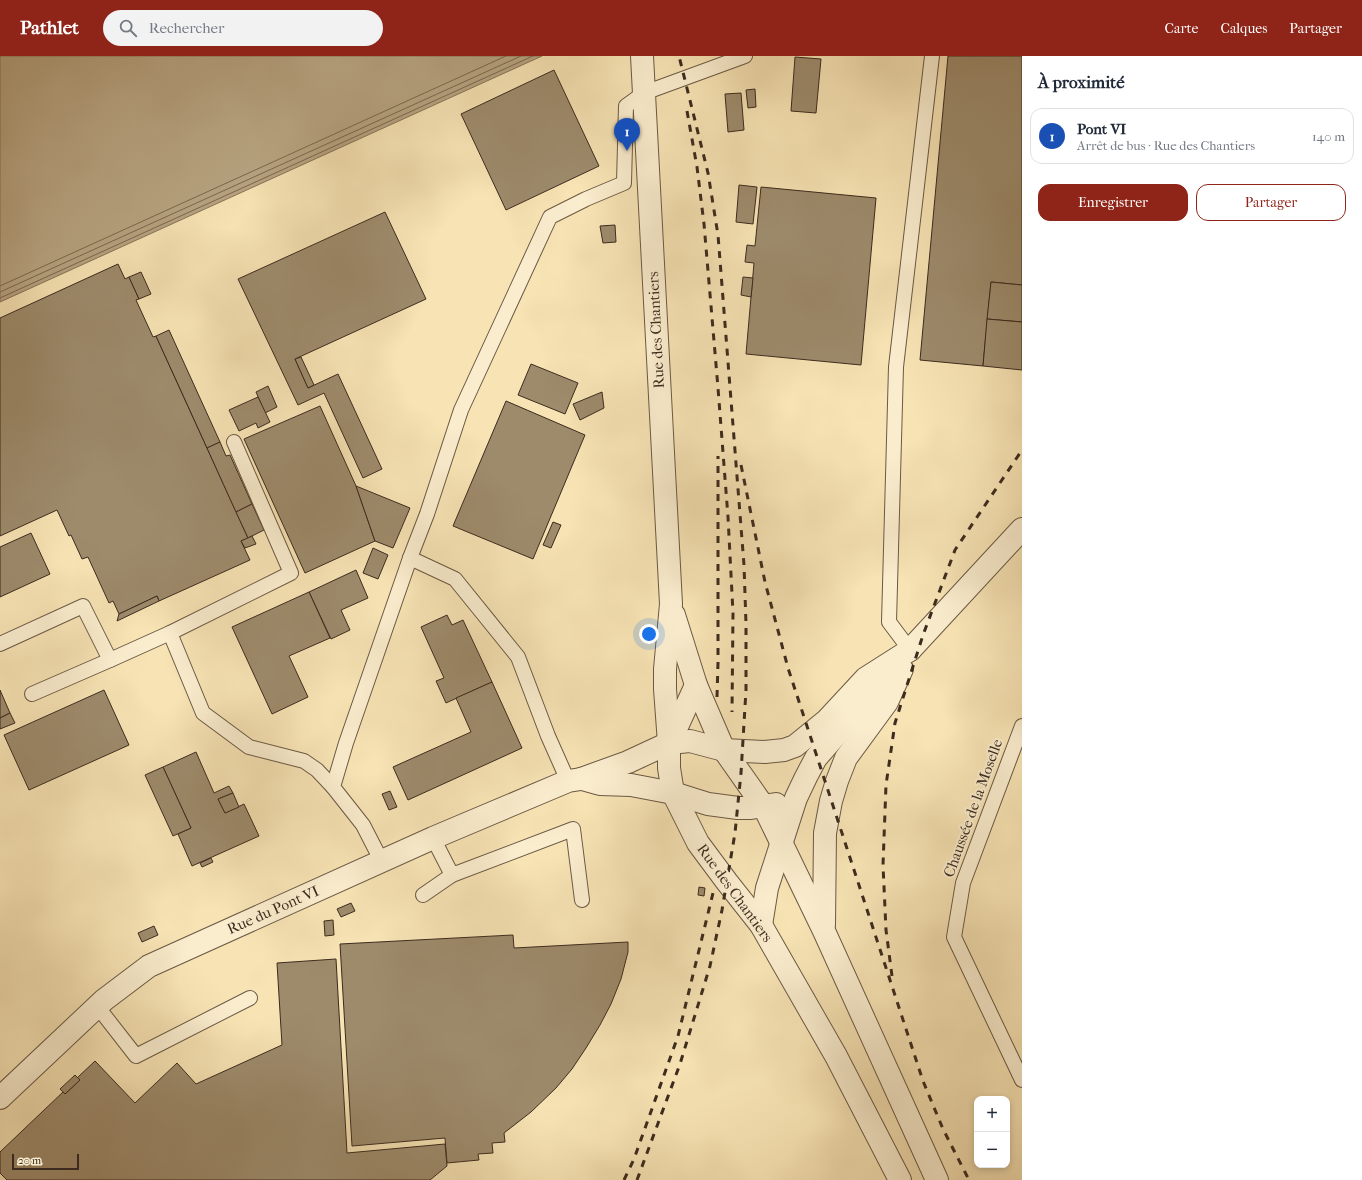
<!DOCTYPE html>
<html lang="fr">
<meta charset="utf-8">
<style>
body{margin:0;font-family:"IM FELL French Canon",serif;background:#f2f2f3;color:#1f2937}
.controls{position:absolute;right:12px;bottom:12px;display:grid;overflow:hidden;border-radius:8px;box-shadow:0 2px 6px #0003}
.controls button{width:36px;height:36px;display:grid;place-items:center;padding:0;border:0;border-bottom:1px solid #e0e1e3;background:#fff;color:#1f2937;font:20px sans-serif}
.scale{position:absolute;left:12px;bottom:10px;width:67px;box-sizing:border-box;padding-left:4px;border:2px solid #3c2b1e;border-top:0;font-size:11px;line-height:14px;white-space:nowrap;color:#3c2b1e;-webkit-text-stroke:3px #faedce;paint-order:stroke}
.you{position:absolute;left:649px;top:578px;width:14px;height:14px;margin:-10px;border:3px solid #fff;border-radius:50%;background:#1a73e8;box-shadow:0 0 0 6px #1a73e833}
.badge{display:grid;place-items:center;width:26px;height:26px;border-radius:50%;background:#8f2418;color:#fff;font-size:13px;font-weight:700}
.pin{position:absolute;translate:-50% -33px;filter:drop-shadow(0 1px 2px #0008)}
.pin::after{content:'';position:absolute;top:21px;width:14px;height:12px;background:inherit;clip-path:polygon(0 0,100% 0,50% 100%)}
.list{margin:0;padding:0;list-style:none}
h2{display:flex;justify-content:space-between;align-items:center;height:52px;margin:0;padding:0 16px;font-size:17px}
h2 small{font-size:13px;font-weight:400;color:#747a83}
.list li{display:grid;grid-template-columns:26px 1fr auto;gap:12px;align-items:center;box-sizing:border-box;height:56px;margin:0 8px 8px;padding:0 8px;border:1px solid #e0e1e3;border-radius:12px}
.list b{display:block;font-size:15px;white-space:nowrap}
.list p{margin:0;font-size:13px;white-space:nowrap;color:#747a83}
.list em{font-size:13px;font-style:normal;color:#747a83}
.actions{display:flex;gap:8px;padding:12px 16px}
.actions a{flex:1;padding:9px 0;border:1px solid #8f2418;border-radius:12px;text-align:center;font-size:14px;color:#8f2418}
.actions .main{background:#8f2418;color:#fff}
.icon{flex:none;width:22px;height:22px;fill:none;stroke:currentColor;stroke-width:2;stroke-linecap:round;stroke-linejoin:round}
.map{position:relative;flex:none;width:1022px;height:1124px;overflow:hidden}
header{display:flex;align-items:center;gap:24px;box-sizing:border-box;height:56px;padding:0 20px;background:#8f2418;color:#fff}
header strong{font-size:19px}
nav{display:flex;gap:22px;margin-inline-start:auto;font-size:14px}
.search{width:280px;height:36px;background:#f2f2f3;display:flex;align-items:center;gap:10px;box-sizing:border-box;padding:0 14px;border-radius:22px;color:#747a83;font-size:15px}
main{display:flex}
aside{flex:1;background:#fff}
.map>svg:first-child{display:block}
.water{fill:#b7a481;stroke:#867459}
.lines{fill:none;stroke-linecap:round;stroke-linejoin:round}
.shore{stroke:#7a6850;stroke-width:1}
.building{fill:#9d8b6c;stroke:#3c2b1e}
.service-casing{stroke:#6b5944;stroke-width:16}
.minor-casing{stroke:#6b5944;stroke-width:24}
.tertiary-casing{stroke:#6b5944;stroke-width:24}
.service{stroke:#faedce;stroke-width:14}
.minor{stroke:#faedce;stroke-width:22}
.tertiary{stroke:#faedce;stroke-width:22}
.rail{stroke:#3c2b1e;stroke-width:3;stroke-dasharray:7 7;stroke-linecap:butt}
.labels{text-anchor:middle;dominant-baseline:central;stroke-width:4;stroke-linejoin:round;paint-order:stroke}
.street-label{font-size:15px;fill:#3c2b1e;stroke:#faedce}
</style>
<header>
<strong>Pathlet</strong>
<div class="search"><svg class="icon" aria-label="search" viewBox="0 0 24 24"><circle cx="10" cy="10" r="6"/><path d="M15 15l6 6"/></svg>Rechercher</div>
<nav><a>Carte</a><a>Calques</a><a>Partager</a></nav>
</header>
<main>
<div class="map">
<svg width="1022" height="1124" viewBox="0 0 1022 1124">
<rect width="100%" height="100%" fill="#f7e3b4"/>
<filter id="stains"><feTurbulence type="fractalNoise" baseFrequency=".005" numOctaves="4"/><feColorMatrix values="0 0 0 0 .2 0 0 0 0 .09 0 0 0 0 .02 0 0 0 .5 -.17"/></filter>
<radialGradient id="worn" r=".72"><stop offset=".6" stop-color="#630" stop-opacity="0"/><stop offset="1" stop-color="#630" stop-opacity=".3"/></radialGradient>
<path class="water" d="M0,0H542L0,246Z"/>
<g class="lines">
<g class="shore">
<path d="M0,230L506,0"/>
<path d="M0,236L521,0"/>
<path d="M0,242L533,0"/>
</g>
</g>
<g class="building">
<path d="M948,0H1022V229L991,226L983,310L920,304Z"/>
<path d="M795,1L821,3L816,57L791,55Z"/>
<path d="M554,14L599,110L506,154L461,58Z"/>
<path d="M755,33L756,51L748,52L746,34Z"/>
<path d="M741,37L744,74L728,76L725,38Z"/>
<path d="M739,129L757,131L753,168L736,166Z"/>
<path d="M761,131L876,142L861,309L746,298L754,207L745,206L747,189L755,190Z"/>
<path d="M385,156L426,243L295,303L308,332L338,318L382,413L363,422L324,337L298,349L238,223Z"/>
<path d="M615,169L616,186L603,187L600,170Z"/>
<path d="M118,208L125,223L129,221L139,243L136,244L153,281L156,280L248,482L241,485L250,504L159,545L157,540L119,558L113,545L109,547L88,501L82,503L71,479L69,480L57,454L0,480V262Z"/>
<path d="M141,216L151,238L139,243L129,221Z"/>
<path d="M743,221L753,222L751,241L741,239Z"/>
<path d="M991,226L1022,229V266L987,263Z"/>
<path d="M987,263L1022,266V314L983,310Z"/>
<path d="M169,274L220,386L207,392L156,280Z"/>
<path d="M301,301L314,329L308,332L295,303Z"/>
<path d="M531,308L578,327L565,358L518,339Z"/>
<path d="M268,330L277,351L265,357L256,336Z"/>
<path d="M602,336L604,352L580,364L573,348Z"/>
<path d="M258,341L270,366L258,372L256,367L239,375L229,354Z"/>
<path d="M506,345L585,379L533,503L453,470Z"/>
<path d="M320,350L356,430L375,485L305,517L244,383Z"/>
<path d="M220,386L226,400L230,399L252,448L236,456L207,392Z"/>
<path d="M356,430L410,452L393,492L375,485Z"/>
<path d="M252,448L264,474L248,482L236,456Z"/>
<path d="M553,466L561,469L551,492L543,489Z"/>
<path d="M31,477L50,518L0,541V491Z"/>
<path d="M252,480L256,488L245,492L241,485Z"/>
<path d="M373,492L388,499L378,523L363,517Z"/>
<path d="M356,514L368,542L341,554L350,574L331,583L309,536Z"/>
<path d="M309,536L330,582L289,600L308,641L272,658L232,571Z"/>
<path d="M157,540L159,545L117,565L119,558Z"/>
<path d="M447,559L452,569L463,564L492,626L446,647L436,625L444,622L421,571Z"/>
<path d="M492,626L522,692L408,744L393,711L471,676L456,642Z"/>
<path d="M0,634L10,657L0,662Z"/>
<path d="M104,634L129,689L29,734L4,679Z"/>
<path d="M10,657L15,667L0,673V662Z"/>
<path d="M196,696L214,737L229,730L233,737L218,743L225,757L244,748L259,780L192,810L178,778L191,772L163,711Z"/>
<path d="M163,711L191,772L173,780L145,719Z"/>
<path d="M390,735L397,751L389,754L382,738Z"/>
<path d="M233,737L239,751L225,757L218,743Z"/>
<path d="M211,802L213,806L202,811L200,807Z"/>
<path d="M699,831L705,832L704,840L698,839Z"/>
<path d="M351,847L355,855L341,861L337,853Z"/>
<path d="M333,864L334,879L325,880L324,865Z"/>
<path d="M154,870L158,879L142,886L138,877Z"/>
<path d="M513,879L514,892L628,886V896L621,923L611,948L600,969L586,992L572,1013L556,1032L531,1056L504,1077L505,1086L492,1087L493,1097L478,1098L479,1104L447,1107L445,1082L352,1090L340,888Z"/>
<path d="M336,903L347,1097L445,1088L447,1110L430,1124H7L0,1117V1096L63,1036L65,1038L80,1024L77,1022L95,1005L135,1047L177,1007L196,1028L282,989L277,907Z"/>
<path d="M75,1019L80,1024L65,1038L60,1033Z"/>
</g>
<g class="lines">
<g class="service-casing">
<g id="service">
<path d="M234,386L291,517L170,577L203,657L249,691L304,705L317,714L333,731"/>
<path d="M410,502L455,523L518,601L548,680L568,725"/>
<path d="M0,588L83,550L110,604L170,577"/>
<path d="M910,594L889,566L896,311L932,0"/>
<path d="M32,638L110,604"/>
<path d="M1022,670L963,827L954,881L1022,1024"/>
<path d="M433,782L452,819L573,773L582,844"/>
<path d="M381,804L363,769L333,731L346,687L410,502L427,458L461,354L550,161L586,143L624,127L626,50L644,37L745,0"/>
<path d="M423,839L452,819"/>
<path d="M97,950L136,1000L250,942"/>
</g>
</g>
<g class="minor-casing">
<g id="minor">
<path d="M910,594L1022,473"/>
<path d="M0,1042L104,944L149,910L433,782L568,725L581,723"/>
</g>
</g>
<g class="tertiary-casing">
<g id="tertiary">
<path d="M642,0L671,548L665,613V633L669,687V712L673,737L698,787L727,826L761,869L836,1000L900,1124"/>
<path d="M674,559L696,629L724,694L764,751L824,875L937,1124"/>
<path d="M670,686L696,629"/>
<path d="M581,723L628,706L669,687L690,685L724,694L765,696L784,694L795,690L827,664L866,622L910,594"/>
<path d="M582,723L600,728L631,729L673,737L708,748L738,752H751L776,748"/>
<path d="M761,869L767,832L796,742L806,721L816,702L890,617"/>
<path d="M824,869L825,777L831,745L837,725L846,702L887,646L902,613"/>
</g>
</g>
<use href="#service" class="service"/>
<use href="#minor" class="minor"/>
<use href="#tertiary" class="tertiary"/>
<g class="rail">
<path d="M687,55L697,111L704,168L718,332L728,461L733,557L732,656"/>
<path d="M741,409L765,526L788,612L923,1025L943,1073L969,1124"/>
<path d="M717,641L718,607V400"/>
<path d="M892,920L886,874L883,809L886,729L895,667L923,579L955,494L1022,394"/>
<path d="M624,1124L634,1103L678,980L713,837"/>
<path d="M637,1124L680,1008L710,910L722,854L735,777L741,717L746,634V568L744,509L718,179L708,117L679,0"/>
</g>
</g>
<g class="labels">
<g class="street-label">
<text transform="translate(656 274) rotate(-93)">Rue des Chantiers</text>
<text transform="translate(973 752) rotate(-70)">Chaussée de la Moselle</text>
<text transform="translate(735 837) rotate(54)">Rue des Chantiers</text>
<text transform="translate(273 854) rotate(-24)">Rue du Pont VI</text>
</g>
</g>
<rect width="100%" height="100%" filter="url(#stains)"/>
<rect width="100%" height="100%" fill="url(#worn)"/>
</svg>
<div class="controls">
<button>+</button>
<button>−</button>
</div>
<div class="scale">20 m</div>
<div class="you"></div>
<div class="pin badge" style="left:627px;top:95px;background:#1a4fb4">1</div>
</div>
<aside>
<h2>À proximité<small></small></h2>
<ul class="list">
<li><span class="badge" style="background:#1a4fb4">1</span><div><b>Pont VI</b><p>Arrêt de bus · Rue des Chantiers</p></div><em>140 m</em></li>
</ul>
<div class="actions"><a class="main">Enregistrer</a><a>Partager</a></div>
</aside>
</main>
